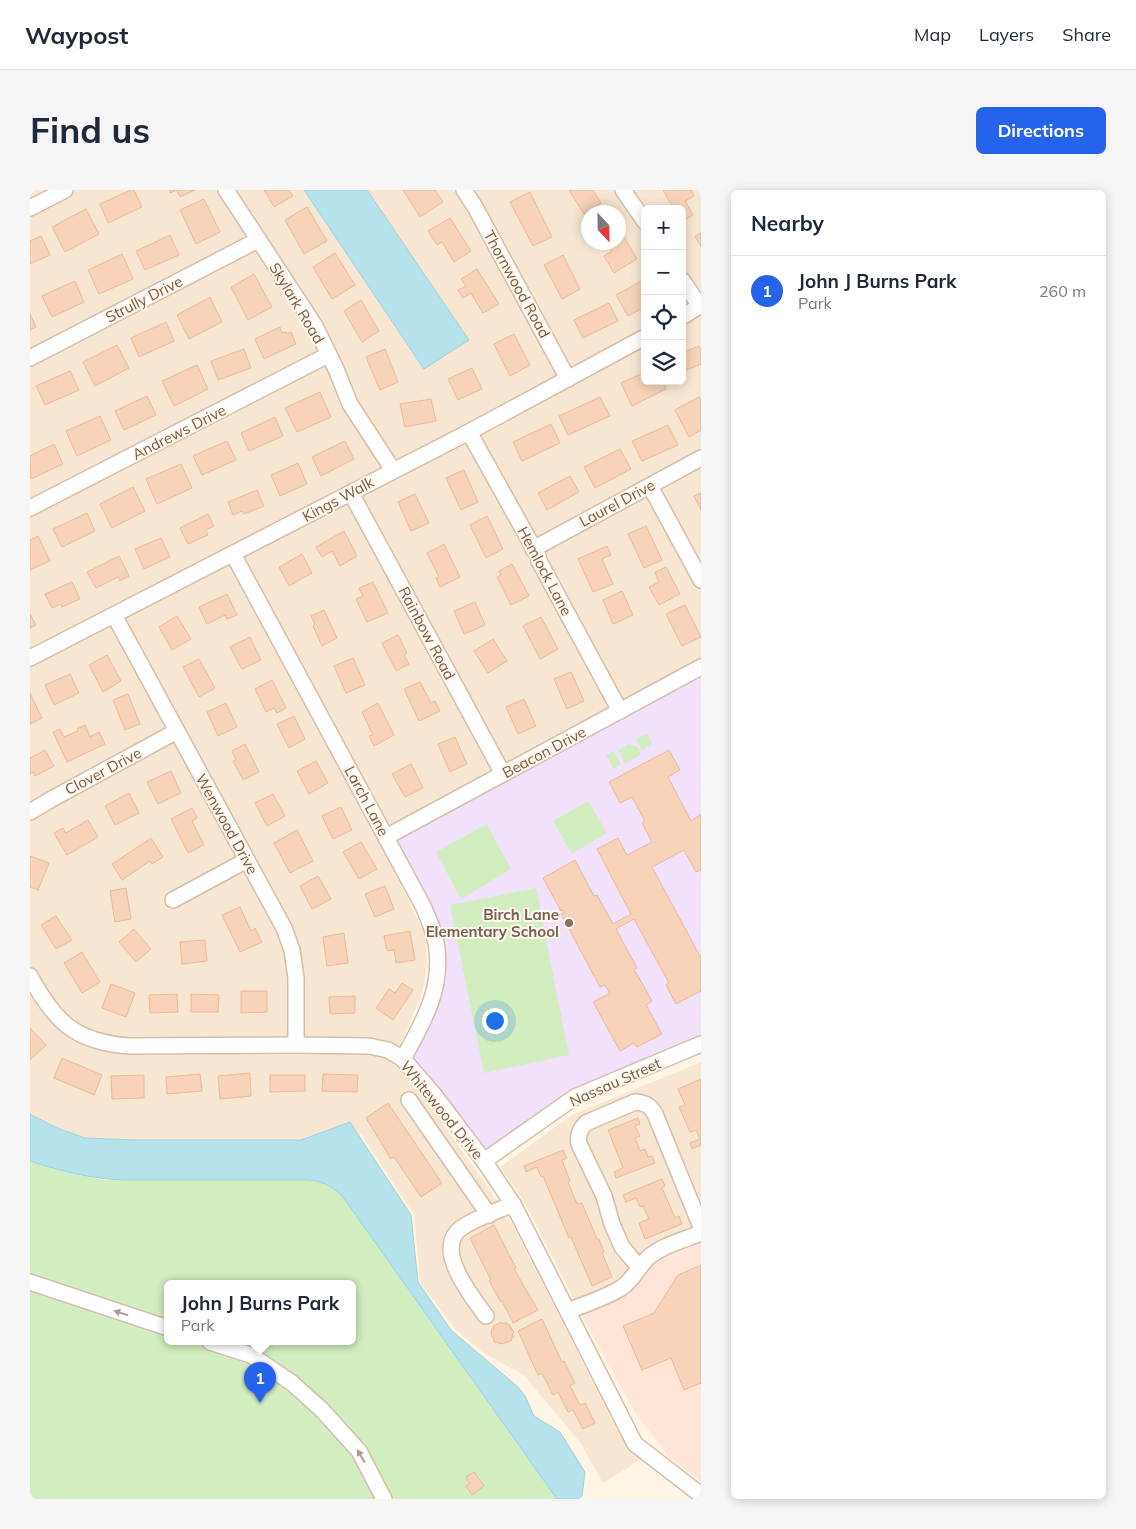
<!DOCTYPE html>
<meta charset="utf-8">
<style>
body{margin:0;font-family:Mulish,sans-serif;background:#f6f6f7;color:#1f2937}
.controls{position:absolute;right:15px;top:15px;display:grid;overflow:hidden;border-radius:8px;box-shadow:0 2px 12px #0003}
.controls button{width:45px;height:45px;display:grid;place-items:center;padding:0;border:0;border-bottom:1px solid #e0e1e3;background:#fff;color:#1f2937;font:25px sans-serif}
.compass{position:absolute;left:551px;top:15px;width:45px;height:45px;border-radius:50%;background:#fff;box-shadow:0 2px 12px #0003;rotate:158deg}
.you{position:absolute;left:464px;top:830px;width:18px;height:18px;margin:-12px;border:4px solid #fff;border-radius:50%;background:#1a73e8;box-shadow:0 0 0 8px #1a73e833}
.badge{display:grid;place-items:center;width:32px;height:32px;border-radius:50%;background:#2563eb;color:#fff;font-size:16px;font-weight:700}
.pin{position:absolute;translate:-50% -41px;filter:drop-shadow(0 1px 2px #0008)}
.pin::after{content:'';position:absolute;top:26px;width:18px;height:15px;background:inherit;clip-path:polygon(0 0,100% 0,50% 100%)}
.popup{position:absolute;left:134px;top:1090px;width:192px;height:65px;box-sizing:border-box;display:grid;place-content:center;border-radius:8px;background:#fff;filter:drop-shadow(0 1px 4px #0005);font-size:16px;white-space:nowrap;color:#747a83}
.popup b{font-size:19px;color:#1f2937}
.popup::after{content:'';position:absolute;left:50%;top:100%;margin-left:-10px;border:10px solid transparent;border-top-color:#fff}
.list{margin:0;padding:0;list-style:none}
h2{display:flex;justify-content:space-between;align-items:center;height:65px;margin:0;padding:0 20px;font-size:21px}
h2 small{font-size:16px;font-weight:400;color:#747a83}
.list li{display:grid;grid-template-columns:32px 1fr auto;gap:15px;align-items:center;box-sizing:border-box;height:70px;padding:0 20px;border-top:1px solid #e0e1e3}
.list b{display:block;font-size:19px;white-space:nowrap}
.list p{margin:0;font-size:16px;white-space:nowrap;color:#747a83}
.list em{font-size:16px;font-style:normal;color:#747a83}
.icon{flex:none;width:28px;height:28px;fill:none;stroke:currentColor;stroke-width:2;stroke-linecap:round;stroke-linejoin:round}
.map{position:relative;flex:none;width:671px;height:1309px;overflow:hidden;border-radius:8px}
header{display:flex;align-items:center;gap:30px;box-sizing:border-box;height:70px;padding:0 25px;background:#fff;border-bottom:1px solid #e0e1e3}
header strong{font-size:24px}
nav{display:flex;gap:28px;margin-inline-start:auto;font-size:18px}
.intro{display:flex;align-items:center;justify-content:space-between;box-sizing:border-box;height:120px;padding:0 30px}
h1{margin:0;font-size:35px}
.button{padding:12px 22px;border-radius:8px;background:#2563eb;color:#fff;font-size:18px;font-weight:700}
main{display:flex;gap:30px;padding:0 30px}
aside{flex:1;background:#fff;border-radius:8px;box-shadow:0 2px 12px #0003}
.map>svg:first-child{display:block}
.residential{fill:#f7e7d2;fill-rule:evenodd}
.commercial{fill:#ffe4d8}
.education{fill:#f2e1fb}
.green{fill:#d2eec1;fill-rule:evenodd}
.water{fill:#b6e2eb;stroke:#9bd2de}
.building{fill:#f7d3b9;stroke:#ebb997}
.lines{fill:none;stroke-linecap:round;stroke-linejoin:round}
.minor-casing{stroke:#d4beab;stroke-width:18}
.minor{stroke:#fff;stroke-width:15}
.oneway{fill:#af9c90}
.education-dot{fill:#8d6e63;stroke:#fff8ed;stroke-width:2}
.labels{text-anchor:middle;dominant-baseline:central;stroke-width:4;stroke-linejoin:round;paint-order:stroke}
.street-label{font-size:15px;fill:#7a5a46;stroke:#fff8ed}
.education-label{font-size:15px;font-weight:bold;fill:#785e54;stroke:#fff8ed;text-anchor:end}
</style>
<header>
<strong>Waypost</strong>
<nav><a>Map</a><a>Layers</a><a>Share</a></nav>
</header>
<div class="intro"><h1>Find us</h1><a class="button">Directions</a></div>
<main>
<div class="map">
<svg width="671" height="1309" viewBox="0 0 671 1309">
<rect width="100%" height="100%" fill="#fff5e4"/>
<g class="residential">
<path d="M0,0H671V480L351,654L396,746L397,775L392,804L364,870L393,905L479,1028L587,1239L612,1269L573,1293L551,1254L495,1186L452,1162L425,1139L390,1092L384,1025L331,944L330,945L320,932L271,950H104L55,948L27,938L0,924ZM615,19H652V191H615ZM558,22H588V52H558Z"/>
<path d="M671,872V1052L630,1069L611,1099L552,1125L495,1013L470,977L542,925Z"/>
</g>
<path class="commercial" d="M671,1052V1291L641,1269L604,1221L552,1125L611,1099L629,1069Z"/>
<path class="education" d="M671,480V851L538,905L455,964L380,865L404,823L414,795L413,749L401,717L363,647Z"/>
<g class="green">
<path d="M617,543L622,554L612,560L606,549Z"/>
<path d="M599,554L608,557L611,564L595,574L588,560Z"/>
<path d="M584,561L591,574L584,579L576,565Z"/>
<path d="M558,611L577,643L542,664L523,631Z"/>
<path d="M457,634L481,679L431,709L406,662Z"/>
<path d="M506,698L539,865L454,883L420,715Z"/>
<path d="M0,971L36,982L73,990H277C292,992 302,996 313,1007L527,1309H0ZM138,1094H322V1152H138Z"/>
</g>
<g class="water">
<path d="M274,0H337L439,150L394,179Z"/>
<path d="M0,924L27,938L55,948L104,950H271L320,932L381,1025L388,1092L421,1140L488,1197L495,1206L504,1226L530,1242L555,1282L552,1306L548,1309H527L313,1007C302,996 292,991 277,990H94C61,989 31,981 0,971Z"/>
</g>
<g class="building">
<path d="M101,0H104L112,17L78,33L70,14Z"/>
<path d="M139,0H165L150,7L147,0L140,3Z"/>
<path d="M234,0H259L263,6L244,17Z"/>
<path d="M373,0H405L413,12L390,27Z"/>
<path d="M539,0H563L571,13L554,24Z"/>
<path d="M633,0H661L664,6L655,11L663,25L652,31V19H644Z"/>
<path d="M500,2L522,47L503,56L480,12Z"/>
<path d="M174,9L190,42L166,54L150,20Z"/>
<path d="M277,17L297,51L274,64L255,30Z"/>
<path d="M56,19L69,44L35,62L22,37Z"/>
<path d="M420,28L441,61L424,72L412,52L407,55L398,41Z"/>
<path d="M588,37L607,69L584,83L574,66L582,61L577,52H588Z"/>
<path d="M671,43V57L665,46Z"/>
<path d="M140,45L149,65L115,80L106,61Z"/>
<path d="M11,46L20,65L0,74V51Z"/>
<path d="M305,63L325,95L302,109L283,77Z"/>
<path d="M92,64L103,89L69,104L58,80Z"/>
<path d="M533,65L550,99L532,109L514,75Z"/>
<path d="M447,79L469,114L453,123L441,103L433,108L428,100L436,96L431,89Z"/>
<path d="M224,84L242,117L218,130L201,97Z"/>
<path d="M615,89V117L598,126L586,105Z"/>
<path d="M45,91L54,112L22,127L12,106Z"/>
<path d="M180,107L192,132L159,149L147,125Z"/>
<path d="M331,110L349,141L332,152L314,121Z"/>
<path d="M579,113L588,131L553,148L544,130Z"/>
<path d="M0,124L6,137L0,140Z"/>
<path d="M136,132L144,151L109,167L101,148Z"/>
<path d="M250,137L252,143L256,142L257,144L261,142L266,154L234,169L225,149Z"/>
<path d="M484,144L500,175L480,186L464,154Z"/>
<path d="M87,155L99,178L65,196L53,172Z"/>
<path d="M669,156L671,161V174L652,182V163Z"/>
<path d="M214,159L221,178L188,190L181,171Z"/>
<path d="M355,159L368,192L350,200L336,167Z"/>
<path d="M167,175L178,199L144,216L132,191Z"/>
<path d="M442,178L452,199L428,210L418,189Z"/>
<path d="M40,181L49,200L15,215L6,196Z"/>
<path d="M615,182V191H633L636,199L602,216L591,193Z"/>
<path d="M290,202L301,227L267,242L255,218Z"/>
<path d="M117,206L126,225L94,240L85,221Z"/>
<path d="M570,207L580,226L538,245L529,226Z"/>
<path d="M669,207L671,210V240L659,247L645,220Z"/>
<path d="M401,209L406,231L375,237L370,214Z"/>
<path d="M70,226L81,250L47,266L36,241Z"/>
<path d="M245,227L253,246L219,261L211,243Z"/>
<path d="M521,234L530,253L492,271L483,252Z"/>
<path d="M638,235L648,255L612,271L602,251Z"/>
<path d="M197,251L206,270L172,285L163,266Z"/>
<path d="M315,251L324,269L291,286L282,267Z"/>
<path d="M24,254L33,274L1,289L0,266Z"/>
<path d="M590,259L601,279L565,298L554,277Z"/>
<path d="M268,273L277,294L250,306L241,285Z"/>
<path d="M151,274L162,298L127,314L116,289Z"/>
<path d="M434,280L448,312L431,320L416,288Z"/>
<path d="M540,286L549,302L517,320L508,303Z"/>
<path d="M103,297L115,321L82,338L70,314Z"/>
<path d="M227,300L234,316L214,324L212,321L203,325L198,312Z"/>
<path d="M671,303V320L664,306Z"/>
<path d="M385,304L399,333L381,341L368,312Z"/>
<path d="M57,323L65,341L32,357L23,339Z"/>
<path d="M178,324L184,336L176,340L178,345L158,354L150,338Z"/>
<path d="M457,326L473,359L456,368L440,335Z"/>
<path d="M616,336L632,370L614,378L598,344Z"/>
<path d="M314,341L327,366L310,376L302,361L292,367L286,357Z"/>
<path d="M8,346L20,371L0,380V350Z"/>
<path d="M131,348L140,367L114,379L105,359Z"/>
<path d="M414,354L430,387L410,397L406,388L409,387L397,363Z"/>
<path d="M577,356L581,365L572,369L583,394L563,402L548,369Z"/>
<path d="M272,364L282,383L259,396L249,377Z"/>
<path d="M89,366L99,386L90,391L88,387L66,398L57,382Z"/>
<path d="M482,374L499,406L481,415L467,387L471,385L469,381Z"/>
<path d="M636,377L650,404L629,415L619,397L629,392L625,382Z"/>
<path d="M42,392L50,409L32,417L31,414L22,418L15,404Z"/>
<path d="M343,392L358,423L337,432L326,409L333,406L329,398Z"/>
<path d="M592,401L603,425L583,434L573,410Z"/>
<path d="M197,404L207,425L197,429L195,425L177,434L169,417Z"/>
<path d="M445,412L455,435L434,444L424,421Z"/>
<path d="M655,415L671,447L652,456L636,424Z"/>
<path d="M294,420L307,448L292,456L283,436L285,434L281,426Z"/>
<path d="M0,424L6,435L0,438Z"/>
<path d="M147,426L161,449L142,460L129,437Z"/>
<path d="M511,427L528,459L510,469L493,436Z"/>
<path d="M368,445L377,463L374,465L379,474L366,481L352,453Z"/>
<path d="M220,447L231,470L212,479L200,457Z"/>
<path d="M463,449L477,471L458,483L444,461Z"/>
<path d="M77,465L91,491L73,502L59,475Z"/>
<path d="M323,468L335,495L316,503L304,476Z"/>
<path d="M169,469L185,498L169,507L153,477Z"/>
<path d="M541,482L554,511L537,519L524,489Z"/>
<path d="M40,484L49,503L24,515L15,495Z"/>
<path d="M242,490L256,518L247,523L244,518L236,522L225,499Z"/>
<path d="M390,492L401,513L405,511L410,521L389,531L374,499Z"/>
<path d="M0,503L12,528L0,534Z"/>
<path d="M98,504L110,534L95,540L83,510Z"/>
<path d="M494,509L506,536L488,544L476,517Z"/>
<path d="M196,513L207,537L188,546L177,522Z"/>
<path d="M348,513L364,545L344,556L339,546L343,545L332,522Z"/>
<path d="M264,526L275,549L259,558L247,534Z"/>
<path d="M55,535L60,547L69,542L75,554L37,572L23,542L30,539L34,547L48,541L47,539Z"/>
<path d="M425,547L437,574L420,582L408,554Z"/>
<path d="M215,554L229,582L213,590L203,571L206,570L202,561Z"/>
<path d="M15,560L24,576L5,586L3,582L0,584V568Z"/>
<path d="M639,560L650,580L638,587L661,631L671,624V680L666,682L654,660L622,677L671,768V801L646,814L636,795L639,793L604,729L586,739L607,778L604,779L622,811L616,815L632,844L607,857L604,853L590,861L563,812L580,803L575,795L570,797L531,724L535,722L533,720L531,721L513,688L545,670L564,706L567,705L583,734L601,724L567,659L588,648L597,665L622,652L612,633L615,631L602,607L590,613L579,592Z"/>
<path d="M286,571L298,593L279,604L267,581Z"/>
<path d="M381,574L393,598L375,607L362,584Z"/>
<path d="M141,581L151,603L128,614L117,592Z"/>
<path d="M99,603L109,623L85,635L75,616Z"/>
<path d="M243,604L255,626L237,636L225,613Z"/>
<path d="M311,617L322,640L303,649L292,626Z"/>
<path d="M162,618L167,628L162,631L174,655L158,663L141,629Z"/>
<path d="M58,630L68,647L37,665L24,643L33,638L36,643Z"/>
<path d="M267,640L283,671L260,683L244,653Z"/>
<path d="M121,648L133,667L122,674L120,671L92,690L82,674Z"/>
<path d="M331,652L347,679L329,689L313,662Z"/>
<path d="M0,666L19,673L8,700L0,697Z"/>
<path d="M288,686L301,709L282,719L270,696Z"/>
<path d="M355,696L364,719L345,727L335,704Z"/>
<path d="M96,698L101,729L85,732L80,701Z"/>
<path d="M210,717L221,741L225,738L232,752L210,762L192,725Z"/>
<path d="M26,726L42,750L26,759L11,735Z"/>
<path d="M104,739L121,759L106,772L89,752Z"/>
<path d="M380,741L385,770L366,773L364,760L357,761L354,746Z"/>
<path d="M314,743L318,773L297,776L293,747Z"/>
<path d="M175,750L177,771L152,774L150,752Z"/>
<path d="M52,762L70,792L52,803L34,773Z"/>
<path d="M372,793L383,800L363,830L346,818L359,799L365,803Z"/>
<path d="M81,794L105,803L96,827L72,818Z"/>
<path d="M211,801H237V822L211,823Z"/>
<path d="M147,804L148,822L120,823L119,805Z"/>
<path d="M161,804L189,805L188,822H161Z"/>
<path d="M325,806V823L300,824L299,807Z"/>
<path d="M0,838L16,855L0,870Z"/>
<path d="M32,868L72,885L64,905L24,888Z"/>
<path d="M220,883L221,906L190,909L188,886Z"/>
<path d="M170,884L172,901L137,904L136,887Z"/>
<path d="M293,884L328,885L327,902L292,901Z"/>
<path d="M114,885V908L82,909L81,886Z"/>
<path d="M240,885H275V901L240,902Z"/>
<path d="M671,889V955L662,959L660,953L670,949L666,940L660,942L649,917L655,915L648,899Z"/>
<path d="M358,913L412,993L391,1007L364,967L361,969L336,928Z"/>
<path d="M608,928L610,934L605,936L610,946L605,948L610,961L615,959L618,967L622,966L625,973L586,988L584,982L593,978L578,940Z"/>
<path d="M533,960L537,968L532,970L540,991L538,992L547,1014L552,1013L567,1049H569L574,1062L572,1063L582,1087L562,1096L541,1047L539,1048L513,986L511,987L507,977L496,982L494,976Z"/>
<path d="M632,989L635,996L632,998L645,1028L649,1026L652,1034L615,1049L609,1033L619,1029L613,1016L610,1017L606,1008L596,1012L593,1005Z"/>
<path d="M464,1035L486,1078L484,1079L508,1120L483,1133L472,1111L471,1112L459,1091L461,1090L440,1048Z"/>
<path d="M671,1075V1193L654,1200L641,1168L612,1180L593,1136L624,1123L648,1085Z"/>
<path d="M512,1129L532,1172L534,1171L545,1193L540,1196L550,1215L555,1213L565,1233L553,1239L543,1220L538,1222L528,1202L523,1205L512,1183L508,1185L488,1141Z"/>
<path d="M472,1132L473,1134L476,1132L477,1135L479,1134L484,1143L482,1144L484,1147L481,1148L482,1150L473,1154L472,1153L469,1154L468,1152L465,1153L461,1143L462,1142L461,1140L464,1138L463,1136Z"/>
<path d="M444,1282L454,1296L442,1305L436,1296L440,1293L436,1287Z"/>
</g>
<g class="lines">
<g class="minor-casing">
<g id="minor">
<path d="M196,0L285,136L306,179L320,214L363,280"/>
<path d="M434,0L445,17L538,189"/>
<path d="M593,0L615,32"/>
<path d="M0,18L35,0"/>
<path d="M652,90L670,116"/>
<path d="M652,127L671,115"/>
<path d="M0,168L228,50"/>
<path d="M439,242L508,366L509,371L590,521"/>
<path d="M620,296L671,390"/>
<path d="M321,303L473,584"/>
<path d="M0,318L298,165"/>
<path d="M503,359L671,268"/>
<path d="M203,364L393,716C399,730 406,745 407,760C412,801 392,834 373,869"/>
<path d="M84,425L254,738L262,760L266,788V855"/>
<path d="M0,468L439,242L615,147"/>
<path d="M0,622L20,610L147,541"/>
<path d="M356,647L671,477"/>
<path d="M143,710L217,670"/>
<path d="M0,786C25,832 45,852 99,856L266,855L339,856L358,860L373,869L405,906L454,971L483,1014L605,1254L671,1305"/>
<path d="M379,910L459,1025"/>
<path d="M454,971L545,907L671,854"/>
<path d="M609,1077L592,1057L582,1034L574,1006L549,954C547,946 550,939 556,933L605,912C615,913 620,915 625,924L671,1037"/>
<path d="M0,1092L138,1138"/>
<path d="M538,1121C555,1114 575,1108 591,1098C603,1091 608,1076 619,1067C633,1055 654,1050 671,1043"/>
<path d="M456,1126C443,1108 407,1064 427,1042C435,1032 470,1020 483,1014"/>
<path d="M180,1152L221,1165L262,1193L292,1220L329,1261L354,1309"/>
</g>
</g>
<use href="#minor" class="minor"/>
</g>
<defs><path id="oneway-solid" d="M-6-.8H1V-3.2L6.5 0L1 3.2V.8H-6Z" transform="scale(1.25)"/></defs>
<g class="oneway">
<use href="#oneway-solid" transform="translate(91 1123) rotate(-162)"/>
<use href="#oneway-solid" transform="translate(331 1266) rotate(-121)"/>
</g>
<circle class="education-dot" cx="539" cy="733" r="5"/>
<g class="labels">
<g class="street-label">
<text transform="translate(487 94) rotate(61)">Thornwood Road</text>
<text transform="translate(114 109) rotate(-27)">Strully Drive</text>
<text transform="translate(267 113) rotate(59)">Skylark Road</text>
<text transform="translate(149 242) rotate(-27)">Andrews Drive</text>
<text transform="translate(308 309) rotate(-28)">Kings Walk</text>
<text transform="translate(587 313) rotate(-28)">Laurel Drive</text>
<text transform="translate(515 381) rotate(62)">Hemlock Lane</text>
<text transform="translate(397 443) rotate(62)">Rainbow Road</text>
<text transform="translate(514 562) rotate(-28)">Beacon Drive</text>
<text transform="translate(73 581) rotate(-28)">Clover Drive</text>
<text transform="translate(337 611) rotate(62)">Larch Lane</text>
<text transform="translate(197 634) rotate(61)">Wenwood Drive</text>
<text transform="translate(585 892) rotate(-24)">Nassau Street</text>
<text transform="translate(412 920) rotate(51)">Whitewood Drive</text>
</g>
<g class="education-label">
<text x="529" y="724">Birch Lane<tspan x="529" dy="17">Elementary School</tspan></text>
</g>
</g>
</svg>
<div class="controls">
<button>+</button>
<button>−</button>
<button><svg class="icon" aria-label="locate" viewBox="0 0 24 24"><circle cx="12" cy="12" r="6"/><path d="M12 2v4M12 18v4M2 12h4M18 12h4"/></svg></button>
<button><svg class="icon" aria-label="layers" viewBox="0 0 24 24"><path d="M12 4l9 5-9 5-9-5zM3 14l9 5 9-5"/></svg></button>
</div>
<svg class="compass" viewBox="-18 -18 36 36"><path d="M0-13l5 13h-10z" fill="#e53935"/><path d="M0 13l5-13h-10z" fill="#747a83"/></svg>
<div class="you"></div>
<div class="pin badge" style="left:230px;top:1213px">1</div>
<div class="popup"><b>John J Burns Park</b>Park</div>
</div>
<aside>
<h2>Nearby<small></small></h2>
<ul class="list">
<li><span class="badge">1</span><div><b>John J Burns Park</b><p>Park</p></div><em>260 m</em></li>
</ul>
</aside>
</main>
